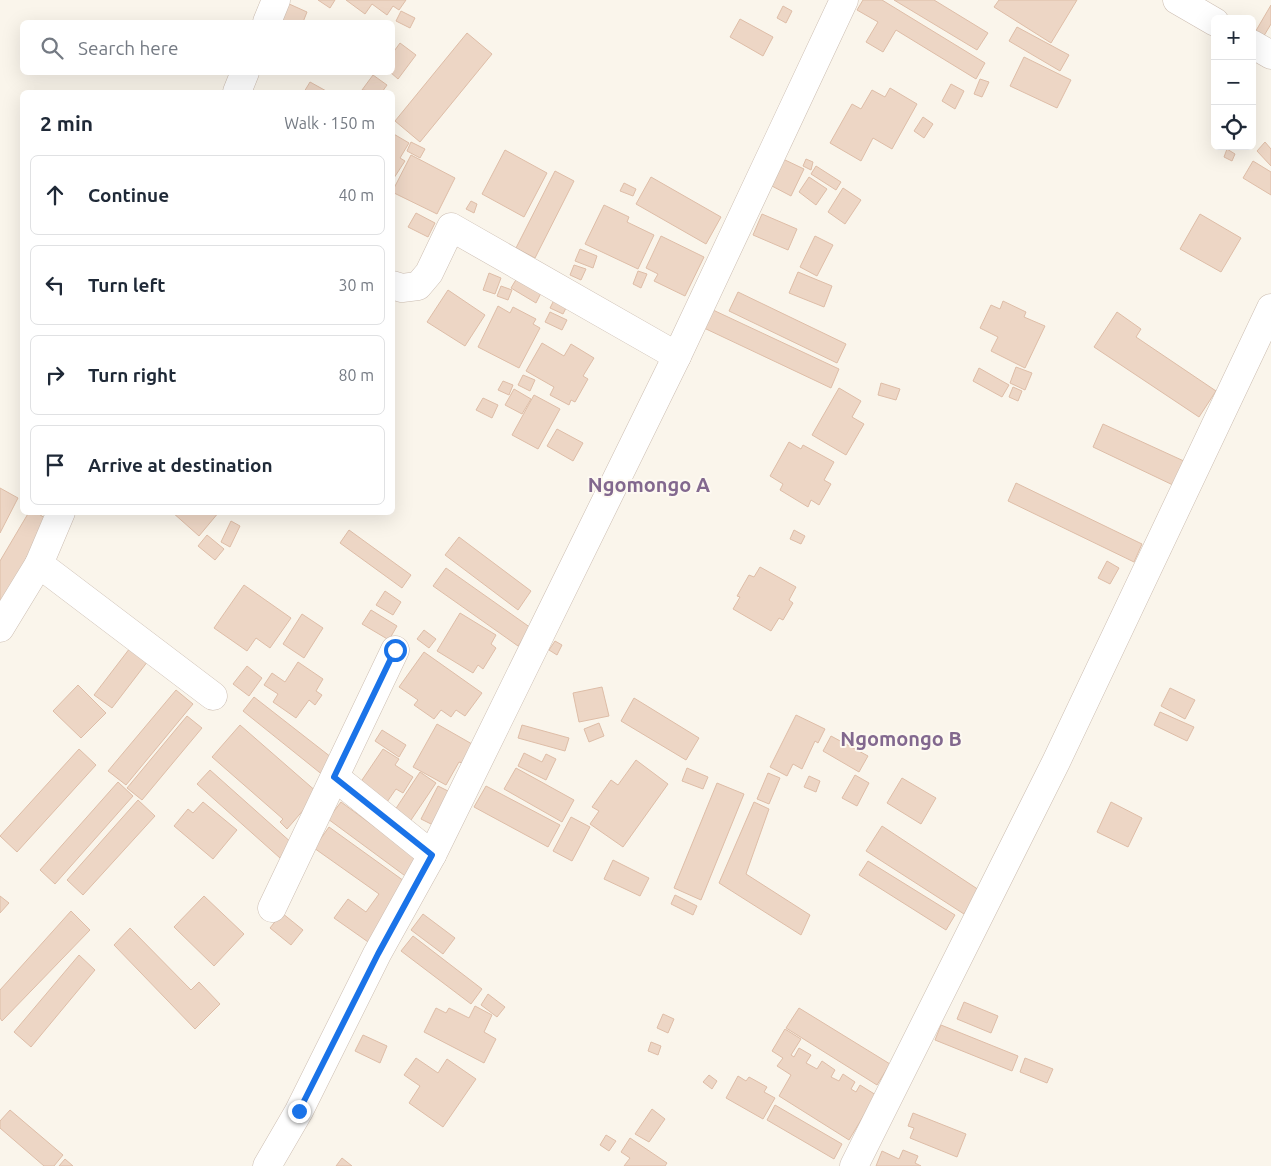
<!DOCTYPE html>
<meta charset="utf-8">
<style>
body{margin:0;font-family:Ubuntu,sans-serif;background:#f6f6f7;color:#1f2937}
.controls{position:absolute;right:15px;top:15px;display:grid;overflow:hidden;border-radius:8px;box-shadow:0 5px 20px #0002}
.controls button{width:45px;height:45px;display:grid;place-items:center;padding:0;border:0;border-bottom:1px solid #e0e1e3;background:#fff;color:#1f2937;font:25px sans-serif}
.stop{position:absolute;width:15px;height:15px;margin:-11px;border:4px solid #1a73e8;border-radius:50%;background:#fff}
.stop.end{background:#1a73e8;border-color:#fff;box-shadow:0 1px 5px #0008}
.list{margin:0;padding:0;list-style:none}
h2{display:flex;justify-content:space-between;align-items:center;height:65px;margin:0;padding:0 20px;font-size:21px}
h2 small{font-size:16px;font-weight:400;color:#747a83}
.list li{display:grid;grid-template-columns:32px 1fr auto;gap:15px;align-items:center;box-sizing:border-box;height:80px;margin:0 10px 10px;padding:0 10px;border:1px solid #e0e1e3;border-radius:8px}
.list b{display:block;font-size:19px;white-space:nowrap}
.list em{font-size:16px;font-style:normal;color:#747a83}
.icon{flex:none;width:28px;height:28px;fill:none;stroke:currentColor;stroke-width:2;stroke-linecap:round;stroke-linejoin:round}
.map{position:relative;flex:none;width:1271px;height:1166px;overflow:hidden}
.search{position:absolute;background:#fff;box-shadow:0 5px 20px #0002;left:20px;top:20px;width:375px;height:55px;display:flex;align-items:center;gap:12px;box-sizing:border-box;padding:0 18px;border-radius:8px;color:#747a83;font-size:19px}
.panel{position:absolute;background:#fff;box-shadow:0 5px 20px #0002;left:20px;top:90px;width:375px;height:425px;border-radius:8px}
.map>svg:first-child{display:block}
.building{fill:#edd6c5;stroke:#debda7}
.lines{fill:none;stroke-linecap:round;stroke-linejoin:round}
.minor-casing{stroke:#ccbdb1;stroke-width:29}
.minor{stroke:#fff;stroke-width:28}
.route{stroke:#1a73e8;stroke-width:6}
.labels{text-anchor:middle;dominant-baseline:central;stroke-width:4;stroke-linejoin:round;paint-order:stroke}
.quarter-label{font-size:20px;font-weight:bold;fill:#82688e;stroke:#fdf9f1}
</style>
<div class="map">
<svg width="1271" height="1166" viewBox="0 0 1271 1166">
<rect width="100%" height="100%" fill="#faf5eb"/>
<g class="building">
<path d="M318,0H335L330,8Z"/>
<path d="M346,0H406L399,10L393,6L387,15L372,4L365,14Z"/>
<path d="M863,0H882L985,63L976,79L896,30L883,52L866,42L878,22L857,10Z"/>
<path d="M894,0H934L988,33L977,50Z"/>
<path d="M999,0H1077L1051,43L994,7Z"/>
<path d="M287,3L307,12L303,22H279Z"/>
<path d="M1271,5V24L1262,39L1254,34Z"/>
<path d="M783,6L792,11L786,23L777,18Z"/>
<path d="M401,11L415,18L410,28L396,21Z"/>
<path d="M740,19L773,37L763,56L730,37Z"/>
<path d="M1017,27L1069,55L1060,71L1009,41Z"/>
<path d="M467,33L492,54L420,142L395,121Z"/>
<path d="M400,43L416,55L398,79L390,72H392V54Z"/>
<path d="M1024,57L1071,80L1057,108L1010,86Z"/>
<path d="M373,75L387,85L382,92L362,90Z"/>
<path d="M980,79L989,82L982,97L974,94Z"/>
<path d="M310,82L328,92H304Z"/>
<path d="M951,84L964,91L955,109L942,101Z"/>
<path d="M890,88L917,104L892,149L873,138L861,161L830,143L852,104L861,109L872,90L885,97Z"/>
<path d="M923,117L933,124L924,138L914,131Z"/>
<path d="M392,133L409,143L400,158L405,161L392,181Z"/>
<path d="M411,142L425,149L420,158L407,151Z"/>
<path d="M1265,142L1271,149V166L1257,151Z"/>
<path d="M1227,149L1235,154L1232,161L1224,157Z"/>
<path d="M505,150L547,173L524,217L482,194Z"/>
<path d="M411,155L455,178L437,214L392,192Z"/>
<path d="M783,159L804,169L791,196L770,185Z"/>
<path d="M806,159L813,162L811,170L803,166Z"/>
<path d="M1253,161L1271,172V195L1243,178Z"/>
<path d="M816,166L841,182L836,190L811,174Z"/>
<path d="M555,171L574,181L535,258L516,248Z"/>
<path d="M651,177L721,217L706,244L636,204Z"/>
<path d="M809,177L827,189L816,205L799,192Z"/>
<path d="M624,183L636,189L633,196L620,191Z"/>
<path d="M843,188L861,200L845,224L828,212Z"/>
<path d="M471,201L477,204L474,213L466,209Z"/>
<path d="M604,205L629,217L627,222L654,235L638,269L585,244Z"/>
<path d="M416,213L435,223L428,237L408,227Z"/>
<path d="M762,214L797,229L788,250L753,235Z"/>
<path d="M1200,214L1241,238L1221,272L1180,249Z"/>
<path d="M661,236L704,257L685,296L654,281L658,274L646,268Z"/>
<path d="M815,236L833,245L817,276L800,267Z"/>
<path d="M580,249L597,256L593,268L575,261Z"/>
<path d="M574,265L586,269L581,280L570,275Z"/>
<path d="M638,271L647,274L641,288L633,284Z"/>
<path d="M798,272L832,286L824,307L789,293Z"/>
<path d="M489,273L501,278L495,294L483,290Z"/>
<path d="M517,278L541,293L536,303L511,288Z"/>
<path d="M501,286L512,290L508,300L497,296Z"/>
<path d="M448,290L485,315L465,346L427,322Z"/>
<path d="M738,292L846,344L837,363L729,311Z"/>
<path d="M554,300L567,306L563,314L550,308Z"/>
<path d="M1003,301L1026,312L1024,317L1045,326L1025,368L991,351L998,337L980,328L991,305L1000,309Z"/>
<path d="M498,306L510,313L513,307L536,319L533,324L540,328L519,368L478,347Z"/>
<path d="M713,310L839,369L831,388L704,328Z"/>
<path d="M550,312L567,320L562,330L545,322Z"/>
<path d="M1117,312L1141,329L1136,337L1216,391L1199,417L1094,347Z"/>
<path d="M542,343L564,356L571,344L594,358L583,376L588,379L575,402L571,400L569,405L550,395L554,387L526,371Z"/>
<path d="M1016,367L1032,373L1025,390L1010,383Z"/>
<path d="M979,368L1009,385L1002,397L973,381Z"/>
<path d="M523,375L535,380L530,391L518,385Z"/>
<path d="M503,381L513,385L509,395L498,390Z"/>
<path d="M881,383L900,389L896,400L878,395Z"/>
<path d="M1013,387L1022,391L1018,401L1009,397Z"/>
<path d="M839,388L861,401L852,417L864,424L846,455L812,435Z"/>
<path d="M514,389L531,399L522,414L505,405Z"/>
<path d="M534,395L560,409L538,449L512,435Z"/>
<path d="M483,398L498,405L492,418L476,410Z"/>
<path d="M1103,424L1186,462L1175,486L1093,447Z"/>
<path d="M557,429L583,443L573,461L547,446Z"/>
<path d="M789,442L801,449L803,445L834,462L824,480L831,484L819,505L811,500L808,507L780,490L783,484L770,476Z"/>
<path d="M1016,483L1142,544L1134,562L1008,501Z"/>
<path d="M0,488L18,498L0,533Z"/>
<path d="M29,512H36L49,521L0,604V561Z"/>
<path d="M172,512H219L199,536Z"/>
<path d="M231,521L240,526L230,547L221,542Z"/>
<path d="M349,530L411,575L402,588L340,543Z"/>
<path d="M794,530L805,536L801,544L790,539Z"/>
<path d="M207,535L224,549L215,560L198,546Z"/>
<path d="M459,537L531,591L518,610L445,555Z"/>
<path d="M1107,561L1119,568L1110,584L1098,578Z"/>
<path d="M760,567L796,587L789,600L793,603L783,620L779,618L771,631L733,609L740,597L737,596L749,575L754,577Z"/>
<path d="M446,568L531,628L518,646L433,586Z"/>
<path d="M244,585L291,618L270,648L256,638L247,651L214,628Z"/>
<path d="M385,591L401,602L393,615L376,605Z"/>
<path d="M371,610L397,626L389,640L362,624Z"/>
<path d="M460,613L496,635L491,644L496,648L483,669L478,665L473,673L437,651Z"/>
<path d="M302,614L323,628L304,658L283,644Z"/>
<path d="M424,630L436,639L429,648L417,639Z"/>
<path d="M555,641L562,645L557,655L549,650Z"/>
<path d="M130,648L148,661L112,708L94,695Z"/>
<path d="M424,652L482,693L465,716L456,710L451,717L441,710L434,719L414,705L418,700L399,687Z"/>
<path d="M298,662L323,679L316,691L322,695L315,705L309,700L296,718L273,702L278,694L264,685L272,673L285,682Z"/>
<path d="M247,666L262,678L249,696L233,684Z"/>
<path d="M78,685L106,713L81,738L53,711Z"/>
<path d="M602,687L609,716L579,722L573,693Z"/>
<path d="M1170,688L1195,700L1185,719L1161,706Z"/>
<path d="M176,690L193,704L126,785L108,771Z"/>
<path d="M254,697L336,761L324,776L243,711Z"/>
<path d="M634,698L699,738L686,760L621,721Z"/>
<path d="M1160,712L1194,727L1187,741L1154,725Z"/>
<path d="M796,715L825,729L818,743L815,741L802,769L793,764L787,776L770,767Z"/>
<path d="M187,716L202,728L142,800L127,788Z"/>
<path d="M599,723L604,736L589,742L584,729Z"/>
<path d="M437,724L472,744L462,763L459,762L446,785L413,767Z"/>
<path d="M240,725L318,793L287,829L280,822L283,819L212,757Z"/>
<path d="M522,725L569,738L565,751L518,738Z"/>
<path d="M382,730L406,745L399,757L375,741Z"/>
<path d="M831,736L868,756L859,772L823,751Z"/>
<path d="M79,749L96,765L17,852L0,836Z"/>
<path d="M383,749L399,759L395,765L413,777L403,793L396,789L387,802L360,783Z"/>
<path d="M524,753L542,762L546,754L556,759L546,780L518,766Z"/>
<path d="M636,760L668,784L623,847L590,824L599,811L592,807L611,780L618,785Z"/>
<path d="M516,768L574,800L562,822L504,789Z"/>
<path d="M687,768L708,777L703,789L682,781Z"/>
<path d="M210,770L293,844L280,858L197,784Z"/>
<path d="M420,772L436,783L409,823L393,813Z"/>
<path d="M768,773L780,778L769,804L757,799Z"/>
<path d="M855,775L869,783L857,806L842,798Z"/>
<path d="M809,776L820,781L816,792L804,787Z"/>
<path d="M902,778L936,798L921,824L887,803Z"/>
<path d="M118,782L133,796L55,884L40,870Z"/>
<path d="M717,783L744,794L701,900L674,888Z"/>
<path d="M438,786L452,793L435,826L421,819Z"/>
<path d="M486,786L560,825L548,847L474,807Z"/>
<path d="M138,800L155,816L83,895L67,880Z"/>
<path d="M203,802L237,830L213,859L174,826L188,809L193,813Z"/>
<path d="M341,802L421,861L408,878L328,819Z"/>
<path d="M754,802L769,809L746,874L810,915L801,935L719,883Z"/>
<path d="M1111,802L1142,818L1128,847L1097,832Z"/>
<path d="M571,817L590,827L572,861L553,851Z"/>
<path d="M882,826L979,890L964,914L866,851Z"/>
<path d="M329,827L411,886L371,944L334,918L348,899L366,912L379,894L314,848Z"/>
<path d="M613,860L649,878L640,896L604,879Z"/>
<path d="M868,861L955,915L946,930L859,875Z"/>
<path d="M675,895L697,906L693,915L671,904Z"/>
<path d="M0,896L9,903L0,913Z"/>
<path d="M204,896L244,934L214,966L174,927Z"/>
<path d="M71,911L90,930L2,1021L0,1018V990Z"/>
<path d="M282,913L303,930L291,945L270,928Z"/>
<path d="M423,914L455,938L443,954L411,930Z"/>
<path d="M130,928L191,990L199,982L220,1004L195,1029L114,945Z"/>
<path d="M413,936L482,989L471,1004L401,951Z"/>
<path d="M79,955L95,970L31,1047L14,1032Z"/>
<path d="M488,994L505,1007L497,1017L481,1005Z"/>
<path d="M964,1002L998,1016L991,1033L957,1019Z"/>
<path d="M475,1006L492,1015L484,1032L496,1039L484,1063L424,1032L436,1008L446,1013L449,1008L469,1018Z"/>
<path d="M799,1008L890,1064L877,1085L786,1028Z"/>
<path d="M663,1014L674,1019L668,1033L657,1028Z"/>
<path d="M941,1025L1018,1056L1012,1071L935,1040Z"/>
<path d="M785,1029L801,1039L791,1055L794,1057L799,1048L811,1055L806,1063L817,1069L822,1061L835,1070L831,1077L839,1081L843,1074L855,1082L851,1089L856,1092L860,1085L876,1095L849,1140L779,1096L791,1075L777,1066L783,1058L772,1051Z"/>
<path d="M363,1035L387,1046L380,1063L355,1051Z"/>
<path d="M651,1042L661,1046L658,1055L648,1051Z"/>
<path d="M416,1058L438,1073L447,1059L476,1079L443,1127L409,1103L420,1086L404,1075Z"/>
<path d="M1025,1058L1053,1069L1047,1083L1020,1072Z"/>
<path d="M709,1075L717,1081L712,1089L703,1082Z"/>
<path d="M738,1076L746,1081L749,1077L767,1087L764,1092L775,1098L763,1119L726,1098Z"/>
<path d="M775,1105L842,1144L834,1159L767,1120Z"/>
<path d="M652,1109L665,1119L649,1142L635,1134Z"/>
<path d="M10,1110L63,1155L54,1166H44L0,1128V1121Z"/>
<path d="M913,1113L966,1134L957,1157L910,1138L914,1128L908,1126Z"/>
<path d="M606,1135L616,1141L609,1151L600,1145Z"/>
<path d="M630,1138L667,1163L665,1166H624L630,1158L621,1152Z"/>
<path d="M903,1150L918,1156L915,1163L921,1166H876L882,1151L899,1159Z"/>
<path d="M342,1158L352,1166H336Z"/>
<path d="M65,1159L73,1166H59Z"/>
</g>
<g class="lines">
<g class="minor-casing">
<g id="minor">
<path d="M1177,0L1215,22"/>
<path d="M267,22L276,0"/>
<path d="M1252,44L1271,55"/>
<path d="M237,92L245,72"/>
<path d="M392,285L402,288L418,286L429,273L451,227L677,356"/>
<path d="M39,564L213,696"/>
<path d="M0,628L39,564L61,512"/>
<path d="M335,777L432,855"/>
<path d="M272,908L395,650"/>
<path d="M267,1166L299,1111L377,954L432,855L677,356L844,0"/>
<path d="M854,1166L1056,762L1271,308"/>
</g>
</g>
<use href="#minor" class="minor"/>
</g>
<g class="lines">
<path class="route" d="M299,1111L378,954L432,855L334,777L395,650"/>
</g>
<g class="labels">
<g class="quarter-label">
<text x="649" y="484">Ngomongo A</text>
<text x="901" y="738">Ngomongo B</text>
</g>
</g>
</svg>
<div class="controls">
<button>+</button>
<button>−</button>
<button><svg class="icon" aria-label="locate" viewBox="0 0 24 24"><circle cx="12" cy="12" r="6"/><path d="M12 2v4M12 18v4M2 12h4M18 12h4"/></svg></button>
</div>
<div class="stop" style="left:395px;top:650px"></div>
<div class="stop end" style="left:299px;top:1111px"></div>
<div class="search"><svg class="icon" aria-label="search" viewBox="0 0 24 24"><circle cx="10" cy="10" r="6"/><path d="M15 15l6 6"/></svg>Search here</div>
<section class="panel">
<h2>2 min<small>Walk · 150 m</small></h2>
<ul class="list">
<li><svg class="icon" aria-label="ahead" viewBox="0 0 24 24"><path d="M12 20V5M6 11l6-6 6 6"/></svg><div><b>Continue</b></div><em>40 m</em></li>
<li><svg class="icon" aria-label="left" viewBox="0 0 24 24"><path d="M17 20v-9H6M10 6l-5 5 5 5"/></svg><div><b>Turn left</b></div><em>30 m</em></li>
<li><svg class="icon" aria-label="right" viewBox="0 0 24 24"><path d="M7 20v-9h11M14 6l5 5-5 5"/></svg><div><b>Turn right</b></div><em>80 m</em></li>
<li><svg class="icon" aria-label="arrive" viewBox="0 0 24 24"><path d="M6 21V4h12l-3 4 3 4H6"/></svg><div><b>Arrive at destination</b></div></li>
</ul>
</section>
</div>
